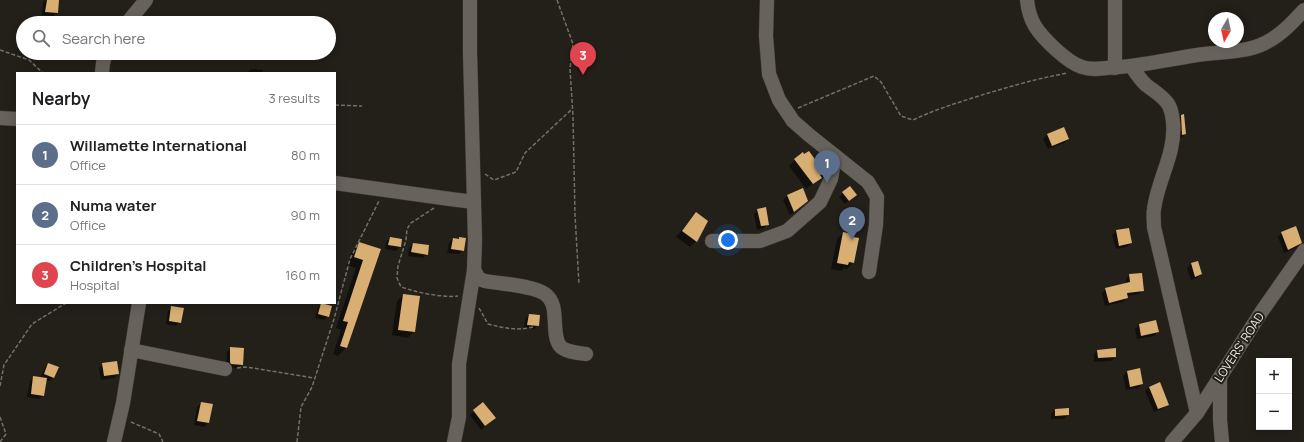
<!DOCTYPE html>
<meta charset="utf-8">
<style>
body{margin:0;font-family:Manrope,sans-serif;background:#f6f6f6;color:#202124}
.controls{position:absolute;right:12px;bottom:12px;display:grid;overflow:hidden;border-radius:0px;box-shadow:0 2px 10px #0003}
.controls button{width:36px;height:36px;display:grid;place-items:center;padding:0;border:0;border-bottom:1px solid #e0e0e0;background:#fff;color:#202124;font:20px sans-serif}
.compass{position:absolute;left:1208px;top:12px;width:36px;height:36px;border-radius:50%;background:#fff;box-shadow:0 2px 10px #0003;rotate:189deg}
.you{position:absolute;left:728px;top:240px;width:14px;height:14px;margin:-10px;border:3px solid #fff;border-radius:50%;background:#1a73e8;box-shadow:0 0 0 6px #1a73e833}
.badge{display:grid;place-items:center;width:26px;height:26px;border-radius:50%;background:#0f766e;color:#fff;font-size:13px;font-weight:700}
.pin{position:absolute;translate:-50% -33px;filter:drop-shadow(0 1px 2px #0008)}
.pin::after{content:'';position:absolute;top:21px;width:14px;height:12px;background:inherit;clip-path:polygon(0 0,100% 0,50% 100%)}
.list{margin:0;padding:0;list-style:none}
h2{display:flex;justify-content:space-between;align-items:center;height:52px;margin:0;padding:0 16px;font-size:17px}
h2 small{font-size:13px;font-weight:400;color:#757577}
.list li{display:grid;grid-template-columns:26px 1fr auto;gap:12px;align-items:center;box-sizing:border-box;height:60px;padding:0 16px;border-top:1px solid #e0e0e0}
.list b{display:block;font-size:15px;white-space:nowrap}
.list p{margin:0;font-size:13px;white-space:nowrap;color:#757577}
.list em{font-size:13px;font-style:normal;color:#757577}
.icon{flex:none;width:22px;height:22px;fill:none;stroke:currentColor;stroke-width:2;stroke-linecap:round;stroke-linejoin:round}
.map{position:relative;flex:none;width:1304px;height:442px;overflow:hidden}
.search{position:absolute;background:#fff;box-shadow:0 2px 10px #0003;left:16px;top:16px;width:320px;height:44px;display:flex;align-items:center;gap:10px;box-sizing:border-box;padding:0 14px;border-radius:22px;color:#757577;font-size:15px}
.panel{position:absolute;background:#fff;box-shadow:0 2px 10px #0003;left:16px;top:72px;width:320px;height:232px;border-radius:0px}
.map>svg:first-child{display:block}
.shadow{fill:#0007}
.building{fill:#d9ae72}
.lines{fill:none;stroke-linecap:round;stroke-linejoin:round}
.minor-casing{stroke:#3e3a36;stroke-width:15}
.path{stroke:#736f6a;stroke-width:1.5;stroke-dasharray:4 2;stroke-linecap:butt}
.minor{stroke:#68625c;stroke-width:14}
.labels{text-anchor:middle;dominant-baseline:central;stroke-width:4;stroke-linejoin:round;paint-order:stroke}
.street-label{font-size:12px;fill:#edeae6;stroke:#231f19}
</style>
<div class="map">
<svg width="1304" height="442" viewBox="0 0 1304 442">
<rect width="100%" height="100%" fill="#231f19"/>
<g class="shadow">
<path d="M46,0H58L57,12L53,16L42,15L43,3Z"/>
<path d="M251,69L263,70V73H247Z"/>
<path d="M1181,116L1185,134L1181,138H1178L1177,120Z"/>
<path d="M1063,128L1068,139L1064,143L1048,149L1043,139L1047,135Z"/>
<path d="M795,160L821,177L806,189L789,166Z"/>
<path d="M850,187L852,198L845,204L839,197Z"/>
<path d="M803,190V205L790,215L783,200L787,196Z"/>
<path d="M758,210L768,224L764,228L757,230L754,214Z"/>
<path d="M696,213V241L690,247L676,237Z"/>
<path d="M1116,231L1131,243L1127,247L1116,249L1112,235Z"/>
<path d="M843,233L853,262L847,269L844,268L841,271L831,269L837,239Z"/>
<path d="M1282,233L1301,243L1297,247L1284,253L1278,237Z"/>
<path d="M390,238L400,247L396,251L385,249L386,242Z"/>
<path d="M460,238L463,250L459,254L447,253L449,243L453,239L458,240Z"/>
<path d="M360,243L380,250L346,348L338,356L333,354L341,330L336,328L356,268L347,265L352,251Z"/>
<path d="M413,244L427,254L423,258L408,256L409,248Z"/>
<path d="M1197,262L1201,274L1197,278L1191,280L1187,268L1191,264Z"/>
<path d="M1130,275L1143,290L1139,294L1126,296L1127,298L1123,302L1105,306L1102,293L1106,289L1126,284V279Z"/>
<path d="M403,295L414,331L408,338L392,335L397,301Z"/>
<path d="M321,304L328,316L324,320L315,318L318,308Z"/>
<path d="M172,307L180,322L176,326L166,324L168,311Z"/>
<path d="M529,315L538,325L534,329L524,328L525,319Z"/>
<path d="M1156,322L1158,332L1154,336L1137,339L1135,329L1139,325Z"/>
<path d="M231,348L242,364L238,368L227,367L226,366L227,352Z"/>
<path d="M1115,349V357L1111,361L1094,362V354L1098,350Z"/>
<path d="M49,364L53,378L49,381L45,380L43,395L39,399L27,397L30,381L34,377L40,378L45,368Z"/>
<path d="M103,364L118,374L114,378L101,380L99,368Z"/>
<path d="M1127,372L1142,384L1138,388L1126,390L1123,376Z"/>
<path d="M1149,387L1167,404L1163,408L1154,412L1145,391Z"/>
<path d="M201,403L208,423L204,427L194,425L197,407Z"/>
<path d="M483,404L495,418L481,430L470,415Z"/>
<path d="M1055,410L1068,415L1064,419H1051V414Z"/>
</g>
<g class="building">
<path d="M47,0H59L58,13L45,12Z"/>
<path d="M1184,114L1186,134L1182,135L1181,115Z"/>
<path d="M1064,127L1069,139L1052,146L1047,134Z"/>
<path d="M809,151L824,172L820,175L822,178L813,184L794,159L803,152L804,154Z"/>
<path d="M850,186L857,195L849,201L842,192Z"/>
<path d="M803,188L808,201L794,212L787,195Z"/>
<path d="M766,207L769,225L761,226L757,209Z"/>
<path d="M696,212L708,221L697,242L682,231Z"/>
<path d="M1296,226L1302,243L1288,250L1281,232Z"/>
<path d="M1129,228L1132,243L1119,246L1116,230Z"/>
<path d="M843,232L854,234L853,237L859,238L854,263L849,262L848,265L837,263Z"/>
<path d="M390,237L402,239L401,247L388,245Z"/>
<path d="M459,237L466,238L464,251L451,249L453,238L459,239Z"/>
<path d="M359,242L381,249L347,348L340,346L348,322L343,321L363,260L354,257Z"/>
<path d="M413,243L429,245L428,255L411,252Z"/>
<path d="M1198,261L1202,274L1195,277L1191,263Z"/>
<path d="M1142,273L1144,291L1127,293L1128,298L1109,303L1105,288L1130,282L1129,274Z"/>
<path d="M403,294L420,296L415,332L398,330Z"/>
<path d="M321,303L332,306L329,317L318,314Z"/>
<path d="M171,306L184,308L181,323L169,321Z"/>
<path d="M529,314L540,315L539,326L527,325Z"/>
<path d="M1156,320L1159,332L1141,336L1139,324Z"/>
<path d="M230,347L244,348L243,365L231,364L230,362Z"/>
<path d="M1116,348V357L1098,358L1097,350Z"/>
<path d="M117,361L119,374L104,376L102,363Z"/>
<path d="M48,363L59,367L54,378L44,374Z"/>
<path d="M1140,368L1143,384L1130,387L1127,371Z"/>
<path d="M33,376L47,378L44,396L31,394Z"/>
<path d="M1160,382L1169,405L1158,409L1149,387Z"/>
<path d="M201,402L213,404L209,423L197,421Z"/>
<path d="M483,402L496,418L485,426L473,410Z"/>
<path d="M1069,408V415L1055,416V409Z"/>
</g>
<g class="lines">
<g class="minor-casing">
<g id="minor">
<path d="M767,0L766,36L769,74L779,100L793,121L809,135L868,182L877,197L876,225L869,272"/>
<path d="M1027,0C1028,9 1030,18 1035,26C1043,39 1068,63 1082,67C1090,70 1098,69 1107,68C1137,67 1166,60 1197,55C1218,52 1246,53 1265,43C1280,36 1293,22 1304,10"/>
<path d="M1115,0V68"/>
<path d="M127,23L146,0"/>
<path d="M1132,67C1136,73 1140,79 1145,84C1152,90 1163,96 1168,104C1172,110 1172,115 1173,122C1176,154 1158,178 1154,209C1153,214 1154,221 1154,227L1197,413"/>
<path d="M102,73L103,63L106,53"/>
<path d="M0,118L17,119"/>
<path d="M335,183L450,199L474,202"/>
<path d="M712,241H760L787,231L820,202L831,179L835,156"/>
<path d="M474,270L479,279L485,281C501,284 532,285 545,294C561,305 550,333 560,346C565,352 579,353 586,354"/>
<path d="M131,350L225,369"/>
<path d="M1220,378V420L1222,442"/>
<path d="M114,442L123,403L139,303"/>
<path d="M454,442L459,417V364L474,270L475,240L470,52V0"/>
<path d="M1172,442L1197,413L1262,311L1304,251"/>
</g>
</g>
<g class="path">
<path d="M557,0L573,44L570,69L573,116L575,215L579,284"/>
<path d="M0,50L29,60L43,73"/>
<path d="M335,105L362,106"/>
<path d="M798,108L874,76L881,82L901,116L913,120C936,109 960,102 985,94C1012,86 1039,78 1068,73"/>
<path d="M485,174L494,180L516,172L525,153L572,109"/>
<path d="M434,208L411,223L407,229L406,240L398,266L397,278L401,287C416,292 442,298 458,296"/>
<path d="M479,308L488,324C504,328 516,331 533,327"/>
<path d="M237,368L244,367L253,368L314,378"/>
<path d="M0,386L4,365L32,324L66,303"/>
<path d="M0,417L6,434L0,442"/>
<path d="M131,422L159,434L163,442"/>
<path d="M297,442L301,407L312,387L334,319L350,259L379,201"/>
</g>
<use href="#minor" class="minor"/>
</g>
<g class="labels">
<g class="street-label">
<text transform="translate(1239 347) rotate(-57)">LOVERS' ROAD</text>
</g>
</g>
</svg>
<div class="controls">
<button>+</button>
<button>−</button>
</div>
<svg class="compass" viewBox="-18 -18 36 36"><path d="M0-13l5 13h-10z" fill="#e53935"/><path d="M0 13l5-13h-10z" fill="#757577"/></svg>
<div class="you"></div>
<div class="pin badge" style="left:827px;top:183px;background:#5c6f8a">1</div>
<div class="pin badge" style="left:852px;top:240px;background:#5c6f8a">2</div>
<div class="pin badge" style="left:583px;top:75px;background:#e0444e">3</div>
<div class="search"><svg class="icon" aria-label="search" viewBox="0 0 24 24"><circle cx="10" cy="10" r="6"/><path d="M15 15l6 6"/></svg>Search here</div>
<section class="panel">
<h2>Nearby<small>3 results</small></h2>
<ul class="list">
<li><span class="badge" style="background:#5c6f8a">1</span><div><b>Willamette International</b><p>Office</p></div><em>80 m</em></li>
<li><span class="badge" style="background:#5c6f8a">2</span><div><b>Numa water</b><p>Office</p></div><em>90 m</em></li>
<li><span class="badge" style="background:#e0444e">3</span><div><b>Children's Hospital</b><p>Hospital</p></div><em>160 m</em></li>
</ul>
</section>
</div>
